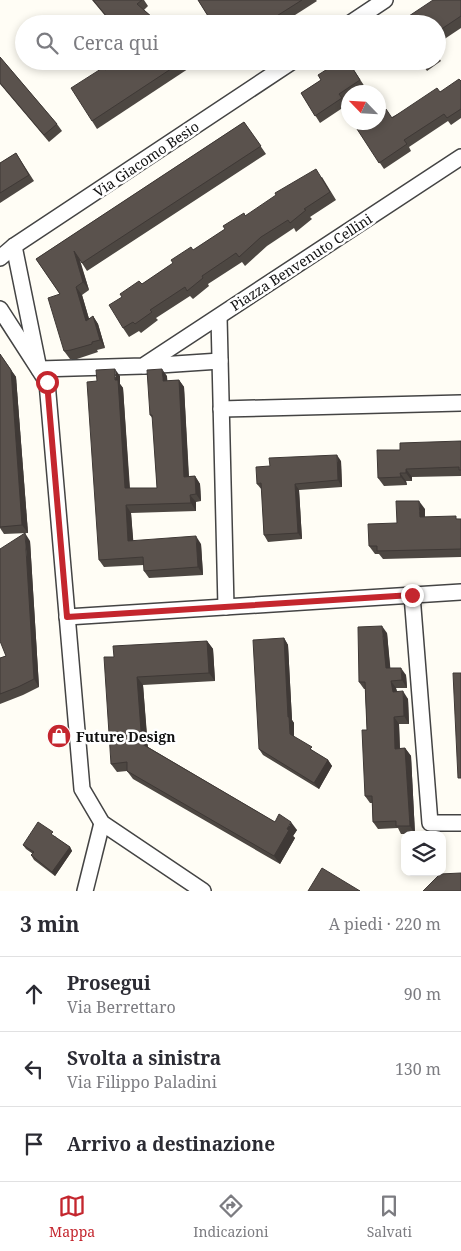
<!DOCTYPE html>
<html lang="it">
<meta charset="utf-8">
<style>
body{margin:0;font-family:"Noto Serif",serif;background:#f2f2f3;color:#2b2b33}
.controls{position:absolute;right:15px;bottom:15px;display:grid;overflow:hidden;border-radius:10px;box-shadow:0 2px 8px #0003}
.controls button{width:45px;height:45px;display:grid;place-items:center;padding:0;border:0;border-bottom:1px solid #e1e1e2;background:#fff;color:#2b2b33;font:25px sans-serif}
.compass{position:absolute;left:341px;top:85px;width:45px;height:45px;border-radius:50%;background:#fff;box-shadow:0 2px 8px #0003;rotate:295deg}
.stop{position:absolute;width:15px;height:15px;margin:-11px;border:4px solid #c4262e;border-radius:50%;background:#fff}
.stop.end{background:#c4262e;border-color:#fff;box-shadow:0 1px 5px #0008}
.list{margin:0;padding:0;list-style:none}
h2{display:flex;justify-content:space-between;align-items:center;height:65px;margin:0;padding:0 20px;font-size:21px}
h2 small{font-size:16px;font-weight:400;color:#7c7c81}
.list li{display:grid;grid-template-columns:32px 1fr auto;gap:15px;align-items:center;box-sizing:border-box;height:75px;padding:0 20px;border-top:1px solid #e1e1e2}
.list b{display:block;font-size:19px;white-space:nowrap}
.list p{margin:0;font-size:16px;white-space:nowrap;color:#7c7c81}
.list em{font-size:16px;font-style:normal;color:#7c7c81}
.icon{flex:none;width:28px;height:28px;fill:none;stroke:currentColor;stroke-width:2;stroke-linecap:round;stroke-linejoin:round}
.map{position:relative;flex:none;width:461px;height:891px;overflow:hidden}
.search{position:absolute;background:#fff;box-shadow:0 2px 8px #0003;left:15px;right:15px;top:15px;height:55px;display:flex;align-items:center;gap:12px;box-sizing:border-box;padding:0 18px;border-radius:28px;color:#7c7c81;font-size:19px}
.sheet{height:290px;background:#fff}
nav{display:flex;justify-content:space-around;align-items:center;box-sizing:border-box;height:70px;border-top:1px solid #e1e1e2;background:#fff;font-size:14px;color:#7c7c81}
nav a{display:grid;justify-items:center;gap:2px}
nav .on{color:#c4262e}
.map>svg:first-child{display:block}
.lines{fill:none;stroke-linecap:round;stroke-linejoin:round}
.street-casing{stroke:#444;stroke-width:18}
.street{stroke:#fff;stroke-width:15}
.wall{fill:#4d4742}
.shaded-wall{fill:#3f3936}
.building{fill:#5a524d;stroke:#3f3936}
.route{stroke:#c4262e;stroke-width:6}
.labels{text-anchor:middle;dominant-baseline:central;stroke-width:5;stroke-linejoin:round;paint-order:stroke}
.street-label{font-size:14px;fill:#111;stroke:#fff}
.poi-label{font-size:14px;font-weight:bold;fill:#111;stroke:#fff;text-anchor:start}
</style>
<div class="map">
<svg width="461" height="891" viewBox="0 0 461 891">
<rect width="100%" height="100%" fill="#fffdf5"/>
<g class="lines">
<g class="street-casing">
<g id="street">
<path d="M349,24L385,0"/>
<path d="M14,246L39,369L143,366L461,157"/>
<path d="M0,258L14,246L293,61"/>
<path d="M0,309L47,382L82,789L102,823L203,891"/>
<path d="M219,317L226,607"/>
<path d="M145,366L220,361"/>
<path d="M221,409L461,403"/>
<path d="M412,595L430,823H461"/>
<path d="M67,617L461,592"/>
<path d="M85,891L102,823"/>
</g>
</g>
<use href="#street" class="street"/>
</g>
<g class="wall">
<path d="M92,0H144L148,6L144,10L160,24H112Z"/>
<path d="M198,0H316L317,1L281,24H213Z"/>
<path d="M461,0V28L437,44V24Z"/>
<path d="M437,55L441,61L427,71L420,61H437Z"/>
<path d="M0,57L57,124L62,131L49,142L0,84Z"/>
<path d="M118,61H200L97,129L92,121L105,70Z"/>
<path d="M348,61L365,87L356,92H348V98L344,100L347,105L320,123L301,93L321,80Z"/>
<path d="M461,81V118L451,125L448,121L409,147L411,151L384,169L357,129L392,117Z"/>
<path d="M244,122L266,154L87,271L80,260L89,290L82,295L89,319L93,316L98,324L105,348L97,350L98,352L77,359H70L64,351L60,294L36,259Z"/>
<path d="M16,153L34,181L0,203V163Z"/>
<path d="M322,177L336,200L310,217L312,219L296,232L294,228L267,246L245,266L242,262L208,284L209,286L193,299L190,296L156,318L158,320L141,333L139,331L129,337L123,328L142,284L245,216Z"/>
<path d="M0,354L16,377L28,533L4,534L0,528Z"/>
<path d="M120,376V384L123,388L130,488H157L153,419L150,415L167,376V381L179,380L184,387L189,476H195L200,484L201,501L196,502V511L131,513L133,541L201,544L203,575L149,578L144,571V565L104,567L99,560L97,381Z"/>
<path d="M461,441V476L412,477V481H406L407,485L384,486L378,478L400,450Z"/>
<path d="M341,461L342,487L299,490L302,539L268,542L264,535L262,490L257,484Z"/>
<path d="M425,509V517L461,519V557L383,559L379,554H375L369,546L397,523Z"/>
<path d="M30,541L39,687L23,695L0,704V658L6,656Z"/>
<path d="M387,633L390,668L406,675L407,688H396L397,691L408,699L409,724H399L400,749L405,748L411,756L415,834H401L398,828L378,829L373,822L372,803H370L365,796L367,730L365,689H364L359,682Z"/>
<path d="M284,638L288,645L292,720L294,723V737L316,753L328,760L332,766L319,789L263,755L259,749Z"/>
<path d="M207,641L213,649L215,681L143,685L148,747L275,822L297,830L293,836L295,838L280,864L133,779L127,771L117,772L111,764L114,657Z"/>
<path d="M56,836L55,837L70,847L72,851L55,876L34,860L31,855L33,854L26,849L23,845Z"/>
</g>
<g class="shaded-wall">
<path d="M74,251L79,259L89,290L83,282Z"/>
<path d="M76,287L82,295L92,329L86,321Z"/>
<path d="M93,316L98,324L105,348L100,340Z"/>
<path d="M115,369L120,376V384L123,388L130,496L125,488Z"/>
<path d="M162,369L167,376L168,389L163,381Z"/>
<path d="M11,370L16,377L28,533L22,525Z"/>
<path d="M179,380L184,387L189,484L184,477Z"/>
<path d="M337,455L341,461L342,487L338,480Z"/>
<path d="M406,469L412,477V481L406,473Z"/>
<path d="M400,473L406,481L407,485L401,477Z"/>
<path d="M195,476L200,484L201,501L196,494Z"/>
<path d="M295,484L299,490L302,539L298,533Z"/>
<path d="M190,495L196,502V511L191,503Z"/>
<path d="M419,501L425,509V526L420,517Z"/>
<path d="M126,505L131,513L134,549L128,541Z"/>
<path d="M25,533L30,541L39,687L34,679Z"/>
<path d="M196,536L201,544L203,575L198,567Z"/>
<path d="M382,626L387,633L391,675L386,668Z"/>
<path d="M284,638L288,645L292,720L294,723V740L290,734L288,717Z"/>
<path d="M207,641L213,649L215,681L209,673Z"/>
<path d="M401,668L406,675L407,688L402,680Z"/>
<path d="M137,677L143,685L148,752L142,744Z"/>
<path d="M391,681L396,688L398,699L393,692Z"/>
<path d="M403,691L408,699L409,724L404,716Z"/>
<path d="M394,717L399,724L400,756L395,749Z"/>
<path d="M405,748L411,756L415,834L410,826Z"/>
<path d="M328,760L332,766L319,789L314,783Z"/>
<path d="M291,822L297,830L293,836L295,838L280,864L274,856Z"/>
<path d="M70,847L72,851L55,876L52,872Z"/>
</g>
<g class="building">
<path d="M93,0H142L137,4L160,24H130L122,17L113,24Z"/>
<path d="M198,0H302L264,24H213Z"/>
<path d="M433,0H461V16L437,32V24H397Z"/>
<path d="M175,19L178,24H169Z"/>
<path d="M0,57L57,124L44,135L0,83Z"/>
<path d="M118,61H183L92,121L71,88L104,67L105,70Z"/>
<path d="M340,61H348L360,80L339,94L342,98L315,116L301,93L321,80L318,75Z"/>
<path d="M459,79L461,81V109L447,118L444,114L404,140L407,144L379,163L357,129L366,122H378V114L386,109L392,118L437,88L440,92Z"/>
<path d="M244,122L261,146L82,263L74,251L83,282L76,287L86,321L93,316L100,340L92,342V344L71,350L64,351L48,298L60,294L36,259Z"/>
<path d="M16,153L29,175L0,193V163Z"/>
<path d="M316,169L330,192L304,209L306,210L290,223L288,220L261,237L239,257L236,253L202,276L203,278L187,291L185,287L150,310L152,312L135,324L133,322L123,328L109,305L122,297L120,294L139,281L142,284L173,263L171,260L191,247L193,250L225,229L223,226L244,213L245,216L276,195L275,193Z"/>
<path d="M0,354L11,370L22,525L0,527Z"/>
<path d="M115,369V380H118L125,488H157L152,415H150L147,370L162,369L163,381L179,380L184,477L195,476L196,494L190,495L191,503L126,505L128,541L196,536L198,567L144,571L143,557L99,560L87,382L97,381L96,370Z"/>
<path d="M461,441V470H459V467L406,469V473H400L401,477L378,478L377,450H400V443Z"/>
<path d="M337,455L338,480L295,484L298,533L264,535L261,483L257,484L256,467L270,466L269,458Z"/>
<path d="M396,501H419L420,517L456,516V519H461V549L377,551V546H369L368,524L397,523Z"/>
<path d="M25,533L34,679L18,687L0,694V658L6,656L0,641V549Z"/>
<path d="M382,626L386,668H401L402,680L391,681L393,692L403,691L404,716L394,717L395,749L405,748L410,826H396V821L373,822L372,796H365L362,730H367L365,682H359L358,627Z"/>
<path d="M284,638L288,717H289L290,734L312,747L310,749L328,760L314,783L259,749L253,640Z"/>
<path d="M207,641L209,673L137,677L142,744L275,822L279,814L291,822L287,829L289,830L274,856L127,771V762L111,764L104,657H114L113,646Z"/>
<path d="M453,673H461V778H458Z"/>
<path d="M38,822L53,832L51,834L70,847L52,872L31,855L34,852L23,845Z"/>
<path d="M322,868L360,891H308Z"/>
<path d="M461,873V891H423L440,874Z"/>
</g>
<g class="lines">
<path class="route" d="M47,382L67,617L412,595"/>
</g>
<defs>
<g id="shop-disc" transform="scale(1.25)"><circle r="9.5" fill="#c4262e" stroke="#fff"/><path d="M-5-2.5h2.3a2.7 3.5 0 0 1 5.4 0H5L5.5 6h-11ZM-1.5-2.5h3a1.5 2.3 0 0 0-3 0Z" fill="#fff"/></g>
</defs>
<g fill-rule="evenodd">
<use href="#shop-disc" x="59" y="736"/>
</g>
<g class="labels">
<g class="street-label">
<text transform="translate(146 159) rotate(-34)">Via Giacomo Besio</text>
<text transform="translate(301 262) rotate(-33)">Piazza Benvenuto Cellini</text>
</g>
<g class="poi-label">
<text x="76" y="736">Future Design</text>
</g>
</g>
</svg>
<div class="controls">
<button><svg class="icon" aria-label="layers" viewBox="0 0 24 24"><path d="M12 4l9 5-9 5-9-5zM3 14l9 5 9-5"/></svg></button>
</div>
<svg class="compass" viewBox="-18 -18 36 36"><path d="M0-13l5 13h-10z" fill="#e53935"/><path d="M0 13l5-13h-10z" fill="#7c7c81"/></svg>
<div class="stop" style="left:47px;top:382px"></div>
<div class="stop end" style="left:412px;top:595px"></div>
<div class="search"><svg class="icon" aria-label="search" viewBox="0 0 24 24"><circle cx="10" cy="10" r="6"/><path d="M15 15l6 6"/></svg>Cerca qui</div>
</div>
<section class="sheet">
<h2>3 min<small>A piedi · 220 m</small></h2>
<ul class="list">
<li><svg class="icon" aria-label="ahead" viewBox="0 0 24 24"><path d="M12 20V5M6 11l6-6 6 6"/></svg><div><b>Prosegui</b><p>Via Berrettaro</p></div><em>90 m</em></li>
<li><svg class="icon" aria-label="left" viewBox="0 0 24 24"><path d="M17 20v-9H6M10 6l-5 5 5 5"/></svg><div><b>Svolta a sinistra</b><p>Via Filippo Paladini</p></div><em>130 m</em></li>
<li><svg class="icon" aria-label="arrive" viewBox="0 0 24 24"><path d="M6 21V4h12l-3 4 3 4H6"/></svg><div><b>Arrivo a destinazione</b></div></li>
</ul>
</section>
<nav>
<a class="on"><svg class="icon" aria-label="map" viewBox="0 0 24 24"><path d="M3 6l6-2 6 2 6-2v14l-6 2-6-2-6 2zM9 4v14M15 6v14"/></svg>Mappa</a>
<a><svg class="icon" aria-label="directions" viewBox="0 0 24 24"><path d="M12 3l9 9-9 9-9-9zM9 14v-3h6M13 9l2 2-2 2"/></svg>Indicazioni</a>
<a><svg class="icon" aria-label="saved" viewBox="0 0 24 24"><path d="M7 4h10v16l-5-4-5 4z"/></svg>Salvati</a>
</nav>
